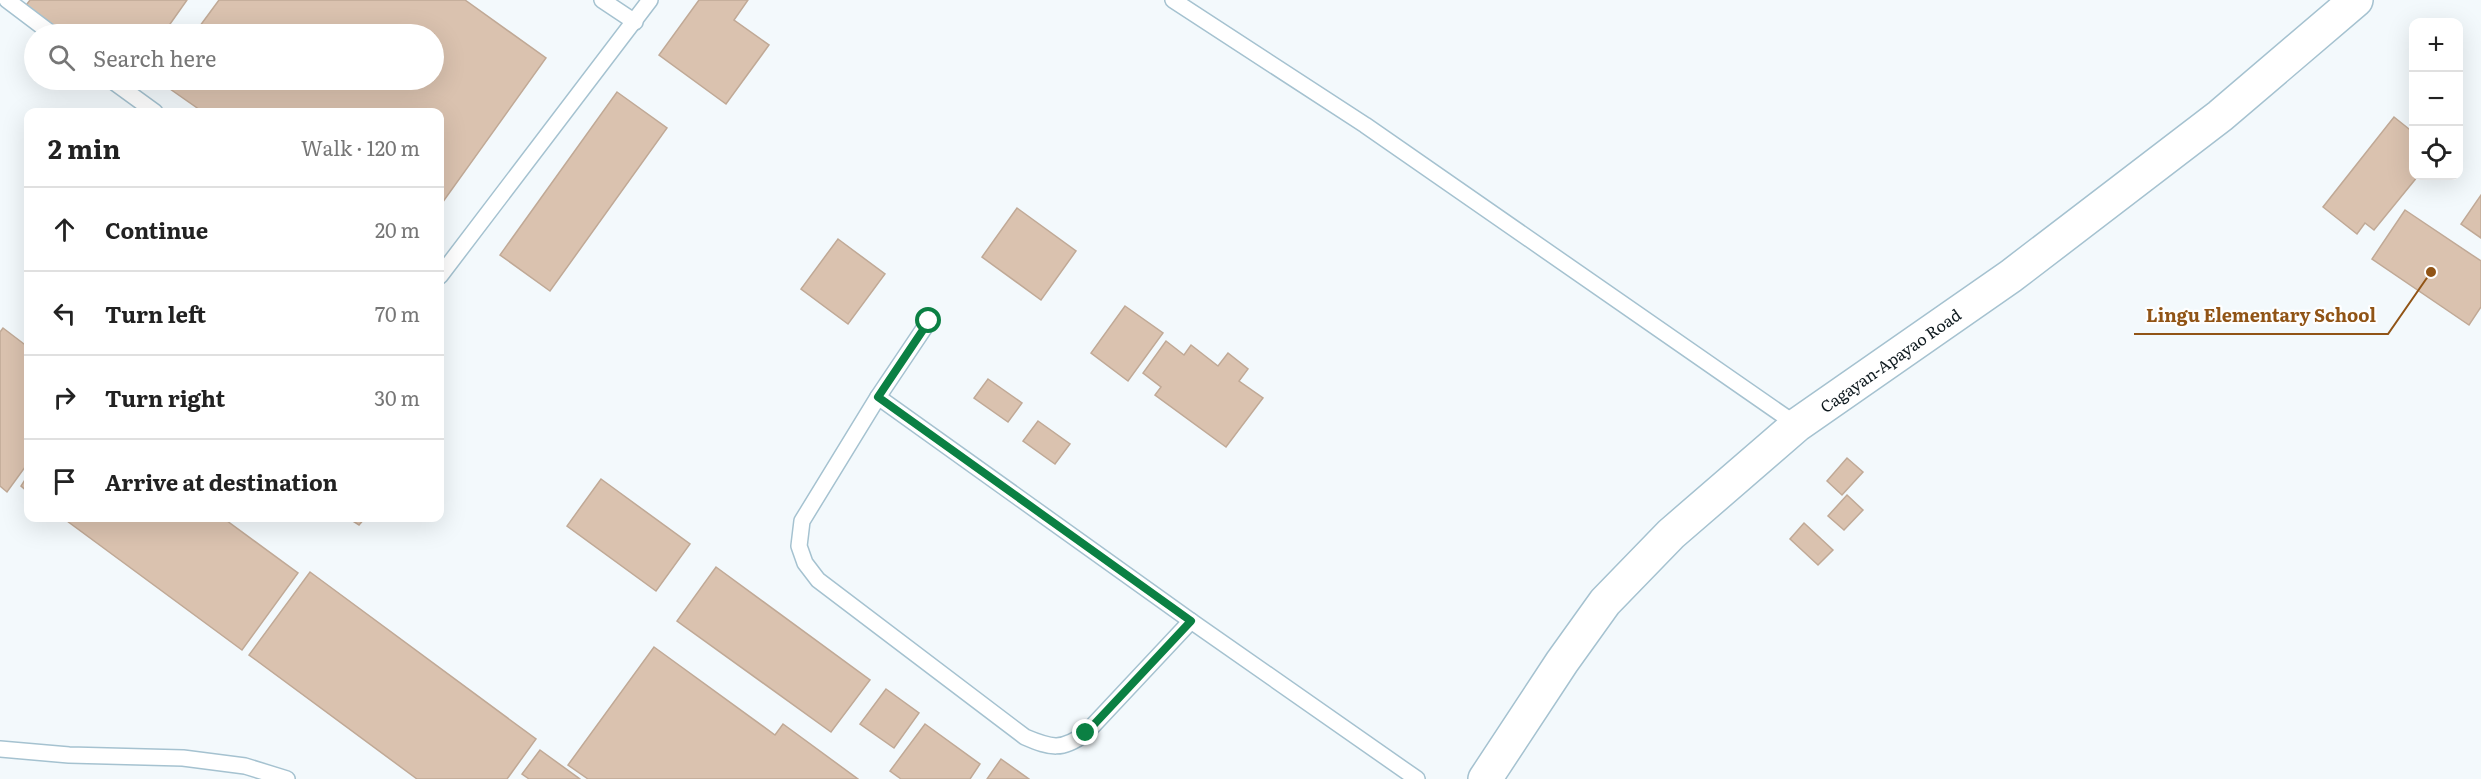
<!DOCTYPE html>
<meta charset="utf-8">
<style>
body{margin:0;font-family:Literata,serif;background:#f6f6f6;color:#222}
.controls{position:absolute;right:18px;top:18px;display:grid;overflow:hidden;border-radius:12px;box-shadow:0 6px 24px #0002}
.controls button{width:54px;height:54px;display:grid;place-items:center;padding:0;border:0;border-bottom:2px solid #e0e0e0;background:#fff;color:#222;font:30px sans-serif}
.stop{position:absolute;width:18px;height:18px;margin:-14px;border:4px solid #0b8043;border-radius:50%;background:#fff}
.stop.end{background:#0b8043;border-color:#fff;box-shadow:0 2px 6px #0008}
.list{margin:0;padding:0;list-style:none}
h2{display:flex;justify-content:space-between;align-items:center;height:78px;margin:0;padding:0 24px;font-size:26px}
h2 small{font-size:20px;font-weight:400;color:#767676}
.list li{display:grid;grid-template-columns:39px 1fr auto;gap:18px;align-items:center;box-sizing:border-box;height:84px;padding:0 24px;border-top:2px solid #e0e0e0}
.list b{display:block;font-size:22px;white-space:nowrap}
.list em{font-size:20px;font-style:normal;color:#767676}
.icon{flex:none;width:33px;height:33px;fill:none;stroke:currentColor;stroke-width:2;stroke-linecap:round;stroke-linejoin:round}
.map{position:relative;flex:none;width:2481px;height:779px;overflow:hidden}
.search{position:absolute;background:#fff;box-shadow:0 6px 24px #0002;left:24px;top:24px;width:420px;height:66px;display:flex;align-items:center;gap:15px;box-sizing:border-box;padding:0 21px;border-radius:33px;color:#767676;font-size:22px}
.panel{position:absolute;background:#fff;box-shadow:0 6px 24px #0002;left:24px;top:108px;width:420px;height:414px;border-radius:12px}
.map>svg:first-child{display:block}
.building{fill:#dac2af;stroke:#c0a996;stroke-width:1.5}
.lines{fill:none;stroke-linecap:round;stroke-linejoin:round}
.lane-casing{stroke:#a5c2d0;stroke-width:18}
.secondary-casing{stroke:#a5c2d0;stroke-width:36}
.lane{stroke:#fff;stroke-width:15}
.secondary{stroke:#fff;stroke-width:33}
.route{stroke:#0b8043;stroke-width:8}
.labels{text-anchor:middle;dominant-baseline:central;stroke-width:4.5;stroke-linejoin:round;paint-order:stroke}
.street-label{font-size:16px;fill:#0f1a1f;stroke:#fff}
.leader{fill:none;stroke:#915416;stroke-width:2}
.callout-dot{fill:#915416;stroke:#fff;stroke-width:2}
.callout-label{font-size:18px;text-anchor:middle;font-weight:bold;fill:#915416;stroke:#fff;stroke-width:4.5;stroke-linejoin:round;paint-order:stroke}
</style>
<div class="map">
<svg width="2481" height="779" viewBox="0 0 2481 779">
<rect width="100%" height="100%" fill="#f3f9fc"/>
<g class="building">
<path d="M30,0H187L163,34H60L24,8Z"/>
<path d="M219,0H465L546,58L440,206V112H203L160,82L162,80H434V34H194Z"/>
<path d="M699,0H748L734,20L769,45L726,104L659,55Z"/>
<path d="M617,92L667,128L550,291L500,255Z"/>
<path d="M2394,117L2414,133V176H2418L2374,230L2365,223L2357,234L2323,207Z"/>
<path d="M2481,195V238L2461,224Z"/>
<path d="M1017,208L1076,251L1041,300L982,257Z"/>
<path d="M2405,210L2481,261V307L2469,325L2372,259Z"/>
<path d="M838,239L885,274L848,324L801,289Z"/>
<path d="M1125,306L1163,333L1128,381L1091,353Z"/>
<path d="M3,328L28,347V463L7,492L0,486V332Z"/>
<path d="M1166,341L1184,355L1191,345L1218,366L1228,353L1248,369L1239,381L1263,398L1226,447L1155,395L1161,387L1143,373Z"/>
<path d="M988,379L1022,403L1008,422L974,398Z"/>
<path d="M1038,421L1070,444L1055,464L1023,441Z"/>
<path d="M1847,458L1863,472L1842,495L1827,481Z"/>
<path d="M28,475V492L21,486Z"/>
<path d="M601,479L690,544L656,591L567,526Z"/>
<path d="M1847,495L1863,510L1844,530L1828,516Z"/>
<path d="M63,518H223L298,573L242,650Z"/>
<path d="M348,518H365L359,525Z"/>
<path d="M1804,523L1833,550L1818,565L1790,539Z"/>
<path d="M716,567L870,680L831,732L677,621Z"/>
<path d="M310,572L536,739L507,779H417L249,655Z"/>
<path d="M654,647L775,735L783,724L858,779H588L568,765Z"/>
<path d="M886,689L919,713L894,748L860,724Z"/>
<path d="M925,724L980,764L970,779H901L890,771Z"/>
<path d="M540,750L580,779H529L522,774Z"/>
<path d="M1001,759L1029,779H987Z"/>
</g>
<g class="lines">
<g class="lane-casing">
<g id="lane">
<path d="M7,0L52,34"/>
<path d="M602,0L635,22"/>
<path d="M1173,0L1365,125L1797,425"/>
<path d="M111,80L155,112"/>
<path d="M440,276L650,0"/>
<path d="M929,321L878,397L802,521L799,546L805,563L818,580L1025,737C1051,748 1062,751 1086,733L1191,621"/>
<path d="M878,397L1191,621L1417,779"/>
<path d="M0,749L69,755L183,758L245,766L287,779"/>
</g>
</g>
<g class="secondary-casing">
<path id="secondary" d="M1485,779L1562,662L1605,602L1671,534L1797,425L2011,276L2220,116L2356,0"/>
</g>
<use href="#lane" class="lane"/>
<use href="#secondary" class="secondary"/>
</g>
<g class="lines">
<path class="route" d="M929,321L878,397L1191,621L1086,733"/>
</g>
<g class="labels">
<g class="street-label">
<text transform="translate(1890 360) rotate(-35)">Cagayan-Apayao Road</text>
</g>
</g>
<path class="leader" d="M2431 272L2388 334H2134"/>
<circle class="callout-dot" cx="2431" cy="272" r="6"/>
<g class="callout-label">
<text x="2261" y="322">Lingu Elementary School</text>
</g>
</svg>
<div class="controls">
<button>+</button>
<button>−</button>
<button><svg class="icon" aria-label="locate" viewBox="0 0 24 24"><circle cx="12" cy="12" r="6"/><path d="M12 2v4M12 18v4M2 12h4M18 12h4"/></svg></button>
</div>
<div class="stop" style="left:929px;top:321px"></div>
<div class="stop end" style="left:1086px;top:733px"></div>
<div class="search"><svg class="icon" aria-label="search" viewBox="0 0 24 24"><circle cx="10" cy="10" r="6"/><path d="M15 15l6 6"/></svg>Search here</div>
<section class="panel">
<h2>2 min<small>Walk · 120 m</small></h2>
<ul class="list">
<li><svg class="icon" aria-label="ahead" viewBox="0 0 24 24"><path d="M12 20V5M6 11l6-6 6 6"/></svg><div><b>Continue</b></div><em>20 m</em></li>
<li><svg class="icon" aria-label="left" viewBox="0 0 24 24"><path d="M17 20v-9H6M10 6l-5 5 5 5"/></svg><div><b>Turn left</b></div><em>70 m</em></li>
<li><svg class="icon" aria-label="right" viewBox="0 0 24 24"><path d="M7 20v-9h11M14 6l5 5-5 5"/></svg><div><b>Turn right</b></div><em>30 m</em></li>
<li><svg class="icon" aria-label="arrive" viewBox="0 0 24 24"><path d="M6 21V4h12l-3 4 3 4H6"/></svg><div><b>Arrive at destination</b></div></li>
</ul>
</section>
</div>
